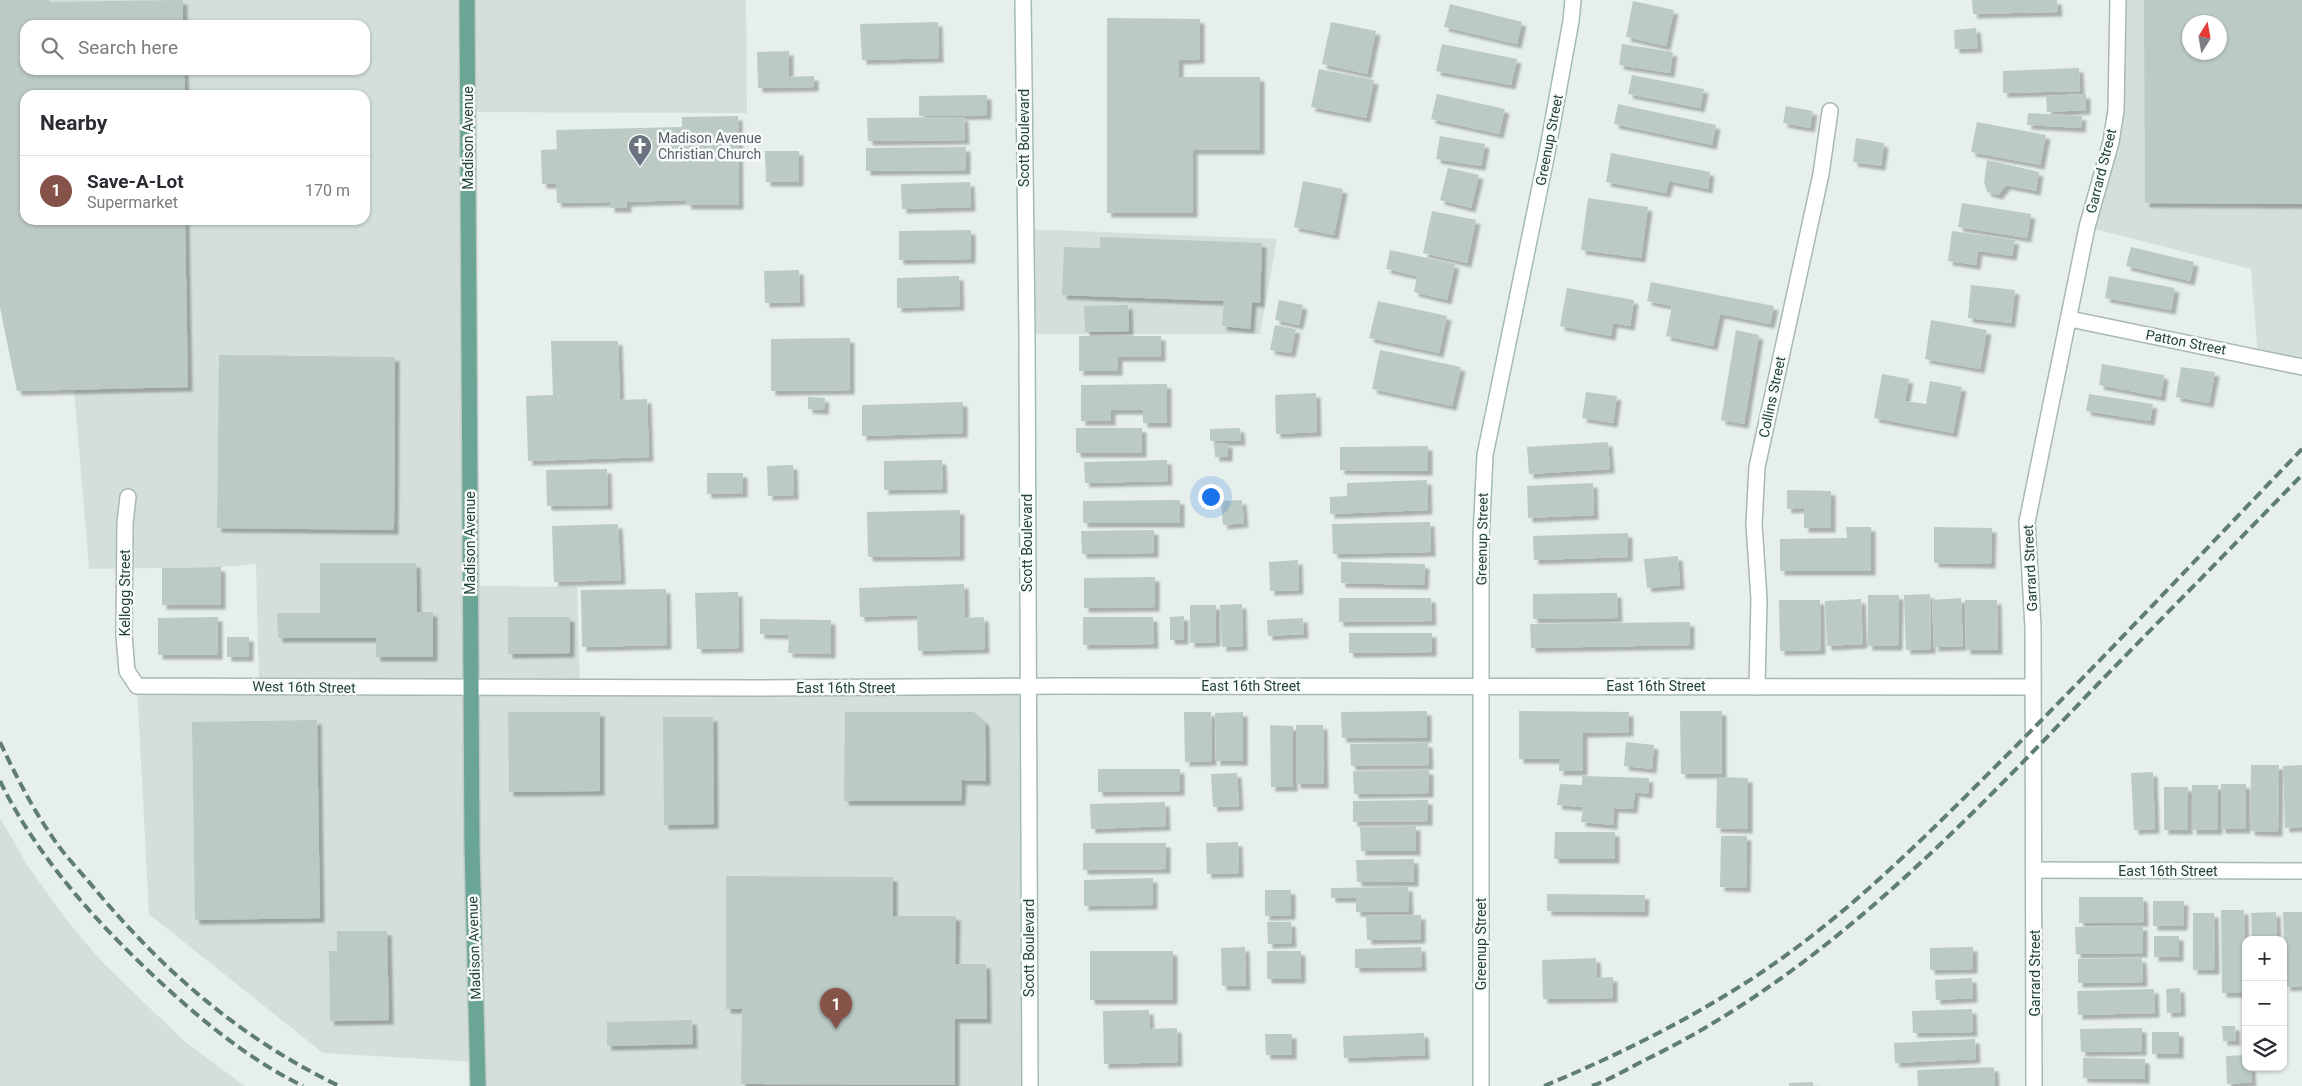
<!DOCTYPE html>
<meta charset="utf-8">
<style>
body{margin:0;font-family:Roboto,sans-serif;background:#f7f7f7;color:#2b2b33}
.controls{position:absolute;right:15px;bottom:15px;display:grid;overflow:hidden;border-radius:10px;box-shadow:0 1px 4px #0004}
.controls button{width:45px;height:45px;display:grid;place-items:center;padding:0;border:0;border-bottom:1px solid #e1e1e2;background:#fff;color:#2b2b33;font:25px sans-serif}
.compass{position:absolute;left:2182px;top:15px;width:45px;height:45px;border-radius:50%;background:#fff;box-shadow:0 1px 4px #0004;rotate:11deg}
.you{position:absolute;left:1210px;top:496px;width:18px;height:18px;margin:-12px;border:4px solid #fff;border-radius:50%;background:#1a73e8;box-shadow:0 0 0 8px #1a73e833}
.badge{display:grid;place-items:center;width:32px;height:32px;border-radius:50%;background:#855347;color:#fff;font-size:16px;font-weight:700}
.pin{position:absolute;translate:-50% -41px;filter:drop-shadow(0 1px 2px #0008)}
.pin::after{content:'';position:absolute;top:26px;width:18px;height:15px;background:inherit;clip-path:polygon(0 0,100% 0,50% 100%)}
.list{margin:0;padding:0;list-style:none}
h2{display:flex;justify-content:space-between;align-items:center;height:65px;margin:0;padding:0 20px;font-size:21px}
h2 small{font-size:16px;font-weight:400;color:#7c7c81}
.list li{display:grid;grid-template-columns:32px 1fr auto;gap:15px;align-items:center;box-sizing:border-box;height:70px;padding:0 20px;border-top:1px solid #e1e1e2}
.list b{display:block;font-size:19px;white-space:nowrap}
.list p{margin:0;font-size:16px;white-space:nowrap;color:#7c7c81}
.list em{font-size:16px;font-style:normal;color:#7c7c81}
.icon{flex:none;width:28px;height:28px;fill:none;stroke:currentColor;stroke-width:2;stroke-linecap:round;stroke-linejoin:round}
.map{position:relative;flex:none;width:2302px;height:1086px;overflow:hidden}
.search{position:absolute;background:#fff;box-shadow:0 1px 4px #0004;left:20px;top:20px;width:350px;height:55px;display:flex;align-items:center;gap:12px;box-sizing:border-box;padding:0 18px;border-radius:15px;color:#7c7c81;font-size:19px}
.panel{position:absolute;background:#fff;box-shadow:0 1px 4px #0004;left:20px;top:90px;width:350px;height:135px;border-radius:15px}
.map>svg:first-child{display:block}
.built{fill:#d4dfda;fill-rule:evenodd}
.building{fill:#bbcac4;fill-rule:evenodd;filter:url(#shadow)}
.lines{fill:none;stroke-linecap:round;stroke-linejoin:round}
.street-casing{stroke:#a8b8b2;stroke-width:18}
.secondary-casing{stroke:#a4bbb3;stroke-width:18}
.primary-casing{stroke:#c2cac8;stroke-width:18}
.street{stroke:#fff;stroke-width:15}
.secondary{stroke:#fff;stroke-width:15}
.primary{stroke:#6aa596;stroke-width:15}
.rail{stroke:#5f7d75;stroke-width:4;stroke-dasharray:10 5;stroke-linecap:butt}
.labels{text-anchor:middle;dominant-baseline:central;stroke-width:5;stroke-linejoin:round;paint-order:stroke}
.street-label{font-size:14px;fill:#24423a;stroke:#f7fbf9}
.worship-label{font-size:14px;fill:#5b616d;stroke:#f7fbf9;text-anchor:start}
</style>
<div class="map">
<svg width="2302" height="1086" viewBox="0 0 2302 1086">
<defs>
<filter id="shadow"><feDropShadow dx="4.5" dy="4.5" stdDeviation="1" flood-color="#0004"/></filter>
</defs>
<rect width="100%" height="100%" fill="#e6efeb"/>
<g class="built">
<path d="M0,0H746L747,113L468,112L470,586L577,587L580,687H1028L1030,1086H478L477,1062L323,1053L149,914L137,686H259L256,564L221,567L89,569L74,390L17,391L0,307ZM25,25H365V70H25ZM25,95H365V220H25Z"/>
<path d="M2117,0H2302V367L2258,357L2251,269L2087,227L2111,142ZM2190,22H2220V52H2190Z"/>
<path d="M1025,229L1277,239L1260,334H1027Z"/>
<path d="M0,818L28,866L68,922L103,963L184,1041L245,1086H0Z"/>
</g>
<g class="building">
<path d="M0,0H49V2L183,0V25H25V70H184L185,90L211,91V95H25V220H185L188,387L17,391L0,307Z"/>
<path d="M1972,0H2057L2058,12L1973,14Z"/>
<path d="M2144,0H2302V204L2145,203ZM2190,22H2220V52H2190Z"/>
<path d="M1633,1L1674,10L1666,46L1626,37Z"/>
<path d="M1450,4L1522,22L1517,44L1444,27Z"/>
<path d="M1107,18L1200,19V59L1179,60V77H1260V150H1193V213H1107Z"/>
<path d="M938,22L939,58L862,60L860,24Z"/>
<path d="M1331,22L1376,31L1367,74L1322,64Z"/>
<path d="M1976,28L1978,48L1955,49L1954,30Z"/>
<path d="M1442,44L1517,59L1511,85L1436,71Z"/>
<path d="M1622,44L1673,52L1670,73L1619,65Z"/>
<path d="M789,51V77L814,76V87L758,88L757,52Z"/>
<path d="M2079,68L2080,91L2003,93V71Z"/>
<path d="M1319,69L1374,80L1366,118L1311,107Z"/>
<path d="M1632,75L1704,89L1700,108L1628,94Z"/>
<path d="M1437,94L1505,109L1499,134L1431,119Z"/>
<path d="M2086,94V110L2047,112L2046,96Z"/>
<path d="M987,95V115L919,116V96Z"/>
<path d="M1618,104L1716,125L1712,145L1614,124Z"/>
<path d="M1786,106L1813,111L1810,128L1783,123Z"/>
<path d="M2028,113L2082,116L2081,128L2027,125Z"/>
<path d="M738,116L739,205H687L686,200L627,202V208H610V202L557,203L556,184H542L541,150L557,149L556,130L682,127V117Z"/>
<path d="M964,117L965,140L868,141L867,118Z"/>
<path d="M1977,122L2046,135L2040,165L1971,152Z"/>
<path d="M1440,136L1485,144L1481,166L1436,159Z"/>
<path d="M1856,138L1884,143L1881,166L1853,162Z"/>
<path d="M966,147V170L866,171V148Z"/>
<path d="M765,151H799V182H766Z"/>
<path d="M1611,153L1710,172L1708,189L1669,181L1666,193L1606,182Z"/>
<path d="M1987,160L2039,172L2036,191L2006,185L1998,195L1987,192L1984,182Z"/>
<path d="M1448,168L1479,175L1471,208L1440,200Z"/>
<path d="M1303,181L1343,189L1334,235L1294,227Z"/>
<path d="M970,182L971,207L902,209L901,184Z"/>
<path d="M1588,198L1648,207L1641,258L1581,250Z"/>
<path d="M1962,203L2031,214L2027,238L1958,227Z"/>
<path d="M1432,211L1476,220L1467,263L1423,253Z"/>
<path d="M971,230V259L899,260V231Z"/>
<path d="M1952,231L2015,240L2012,256L1978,251L1976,265L1948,261Z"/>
<path d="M1100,237L1262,243L1260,303L1252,302L1250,329L1222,326L1224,301L1062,295L1064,247L1100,248Z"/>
<path d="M2131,247L2194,262L2190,281L2126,266Z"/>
<path d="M1390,250L1455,264L1447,300L1414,292L1417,276L1386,269Z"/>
<path d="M799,270L800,302L765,303L764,271Z"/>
<path d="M959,276L960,306L897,308V278Z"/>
<path d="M2109,276L2175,288L2171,310L2105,298Z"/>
<path d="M1651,282L1774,306L1770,324L1720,314L1713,346L1666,336L1672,306L1647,301Z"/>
<path d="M1971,285L2015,290L2011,323L1968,318Z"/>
<path d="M1567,288L1634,300L1630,326L1613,323L1611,336L1560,326Z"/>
<path d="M1279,300L1303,305L1299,325L1275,320Z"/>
<path d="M1378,301L1447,316L1439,353L1369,338Z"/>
<path d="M1128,305L1129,331L1085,332L1084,306Z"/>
<path d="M1931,320L1987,330L1980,369L1925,359Z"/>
<path d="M1275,325L1296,329L1291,353L1270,350Z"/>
<path d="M1736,330L1759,335L1744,424L1721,420Z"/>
<path d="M1079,336H1161V357H1118V371H1079Z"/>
<path d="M850,338V390L771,391V339Z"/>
<path d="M551,341H618L620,400L647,399L649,457L528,461L526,396L553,395Z"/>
<path d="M1380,350L1461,367L1452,406L1372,389Z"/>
<path d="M219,355L395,357L394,530L217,528Z"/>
<path d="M2102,364L2164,375L2161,397L2099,385Z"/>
<path d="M2181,367L2215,372L2209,403L2176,397Z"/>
<path d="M1882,374L1909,379L1905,401L1926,404L1930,381L1962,387L1953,433L1874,418Z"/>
<path d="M1167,384V423H1143V410H1111V421H1081V385Z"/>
<path d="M1586,392L1617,396L1613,423L1582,418Z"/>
<path d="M1316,393L1317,432L1276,434L1275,395Z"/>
<path d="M2089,394L2153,404L2150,421L2086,411Z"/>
<path d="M808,397L825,398L824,410L808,409Z"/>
<path d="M963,402V433L862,436V405Z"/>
<rect x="1076" y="428" width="66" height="25"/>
<path d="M1240,428L1241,441H1210V429Z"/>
<path d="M1608,442L1610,469L1529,474L1527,447Z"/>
<path d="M1214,443H1228V457H1215Z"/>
<path d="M1428,446V471L1340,470V447Z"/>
<path d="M942,460L943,489L884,490V461Z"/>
<path d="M1167,460L1168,481L1085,483L1084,462Z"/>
<path d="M793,465L794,495L768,496L767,466Z"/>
<path d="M607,469L608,505L547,506L546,470Z"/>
<path d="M707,473H743V493L707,494Z"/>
<path d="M1427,480L1428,510L1330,514V497L1347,496V483Z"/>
<path d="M1593,483L1594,515L1528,518L1527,486Z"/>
<path d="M1787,490L1831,491V528H1804V508L1787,509Z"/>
<path d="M1180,500V523H1083V501Z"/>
<path d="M1242,500L1244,523L1223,525L1221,501Z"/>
<path d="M960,510V556L868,557L867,512Z"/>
<path d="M1430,522L1431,552L1333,554L1332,524Z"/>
<path d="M618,524L621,580L554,582L552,526Z"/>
<path d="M1846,527H1871V571H1780V539L1847,538Z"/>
<path d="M1934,527L1992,528L1991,564L1934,563Z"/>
<path d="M1154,530V553L1082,554L1081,531Z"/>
<path d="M1628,533V557L1534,560L1533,536Z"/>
<path d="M1678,556L1680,585L1647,588L1644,559Z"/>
<path d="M1298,560L1299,590L1270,591L1269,562Z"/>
<path d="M1341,562L1425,564L1424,585L1341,583Z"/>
<path d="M320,563H416L417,612H433V657H376V638H278L277,613H320Z"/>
<path d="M221,567V605H162V568Z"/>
<path d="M1155,577V607L1084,608V578Z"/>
<path d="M964,584L965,618L984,617L985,649L918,651L917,615L860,617L859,588Z"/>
<path d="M666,589L667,645L582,647L581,590Z"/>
<path d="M738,592L739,648L697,649L695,593Z"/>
<path d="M1617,593L1618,618L1533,619V594Z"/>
<path d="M1930,594L1931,649L1906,650L1904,595Z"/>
<path d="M1868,595H1899L1898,646H1868Z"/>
<path d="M1339,598H1431L1432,621L1339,622Z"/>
<path d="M1961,598L1963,646L1934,647L1932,600Z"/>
<path d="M1861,599L1863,644L1827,646L1825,601Z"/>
<path d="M1779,600H1820L1821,650L1780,651Z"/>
<path d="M1965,600H1997L1998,650H1966Z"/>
<path d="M1242,604L1243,646L1222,647L1220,605Z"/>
<path d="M1190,605H1216V642L1190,643Z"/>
<path d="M1184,616V640H1170V617Z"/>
<path d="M218,617V655H158V618Z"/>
<path d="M508,617H570V653L508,654Z"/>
<path d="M1083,617H1153L1154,644L1083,645Z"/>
<path d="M1303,618L1304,634L1268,636L1267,620Z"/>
<path d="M760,619L831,620V654L788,653L789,635L760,634Z"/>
<path d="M1690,622V645L1531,648L1530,624Z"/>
<path d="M1349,633H1432V652L1349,653Z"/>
<rect x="227" y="637" width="22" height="20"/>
<path d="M1427,711V738H1342L1341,712Z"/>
<path d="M1519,711L1629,712V732L1583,733V771H1559V759H1519Z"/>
<path d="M1680,711H1722V774H1681Z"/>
<path d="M508,712H600V791L509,792Z"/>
<path d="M845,712H974L985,722L986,781L962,780L961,801H844Z"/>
<path d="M1184,712H1211L1212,761L1185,762Z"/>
<path d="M1243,712V761H1216L1215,713Z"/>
<path d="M663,717H713L714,824L664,825Z"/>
<path d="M317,720L320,918L195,920L192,722Z"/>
<path d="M1270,725L1293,726V787H1271Z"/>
<path d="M1296,725H1323L1324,784H1296Z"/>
<path d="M1626,742L1654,745L1652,769L1624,766Z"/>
<path d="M1428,743L1429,765L1351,766L1350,744Z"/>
<path d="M2251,765H2279L2278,832L2250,831Z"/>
<path d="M2302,765V827L2285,828L2283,766Z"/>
<path d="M1098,769H1180V791L1098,792Z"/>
<path d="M1429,770V793L1354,794L1353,771Z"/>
<path d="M2153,772L2155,829L2134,830L2131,773Z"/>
<path d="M1237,773L1239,806L1213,807L1211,774Z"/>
<path d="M1582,776L1649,778L1648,794L1635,792L1633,809L1614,808L1613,825L1581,822L1583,807L1557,805L1560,784L1582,785Z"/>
<path d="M1717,777L1748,778V829L1716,828Z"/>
<rect x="2221" y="784" width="25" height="45"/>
<rect x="2192" y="785" width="26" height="45"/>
<rect x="2164" y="787" width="24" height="43"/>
<path d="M1428,800V821L1353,822V801Z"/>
<path d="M1165,802L1166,826L1091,829L1090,804Z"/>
<path d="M1416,826V851H1361L1360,827Z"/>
<path d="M1555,832H1615V859H1554Z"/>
<path d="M1721,836H1747L1746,888L1720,887Z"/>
<path d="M1238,842L1239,873L1207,874L1206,843Z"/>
<path d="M1083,843H1166V869L1083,870Z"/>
<path d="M1414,859V882H1357L1356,860Z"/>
<path d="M726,876L893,877V916H956L955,964H986L987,1019H955V1085L741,1084L742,1009H726Z"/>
<path d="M1153,878V905L1084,906V880Z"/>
<path d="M1408,887L1409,911L1356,912V898H1331V888Z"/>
<path d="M1265,890H1291V915L1265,916Z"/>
<path d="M1547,894L1645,895L1644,912L1547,911Z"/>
<path d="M2079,897H2143L2144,922L2079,923Z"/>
<path d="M2153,901H2184L2183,926H2153Z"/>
<path d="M2221,910H2244L2245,993H2222Z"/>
<path d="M2276,912L2277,940H2252L2251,913Z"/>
<path d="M2283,912H2302V986L2286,987Z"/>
<path d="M2193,913H2214L2215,970H2193Z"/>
<path d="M1421,915V939L1367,940L1366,916Z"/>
<path d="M1267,922H1291L1292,943L1268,944Z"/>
<path d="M2143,926V953L2076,954L2075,927Z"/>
<path d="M337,931H387L389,1020L330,1021L329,951H337Z"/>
<rect x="2154" y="936" width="25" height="21"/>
<path d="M1245,947L1246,986H1222L1221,948Z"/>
<path d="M1421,947L1422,967L1355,968V949Z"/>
<path d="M1973,947V969L1930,970V948Z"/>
<rect x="1090" y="951" width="83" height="49"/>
<rect x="1267" y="951" width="34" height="28"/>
<path d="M1596,958L1597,978L1613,977V998L1543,999L1542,960Z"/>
<path d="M2142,958L2143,982L2078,983V959Z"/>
<path d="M1972,978L1973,998L1936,1000L1935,980Z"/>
<path d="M2180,988L2181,1012L2167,1013L2166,989Z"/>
<path d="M2154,989L2155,1013L2078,1015L2077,991Z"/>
<path d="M1972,1009L1973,1032L1913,1033L1912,1011Z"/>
<path d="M1149,1010L1150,1029L1177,1028L1178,1062L1104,1064L1103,1011Z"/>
<path d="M692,1020L693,1044L607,1046V1022Z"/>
<path d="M2222,1026H2235L2236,1041H2223Z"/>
<path d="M2142,1028V1051L2081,1052L2080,1029Z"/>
<rect x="2152" y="1032" width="27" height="22"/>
<path d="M1424,1033L1425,1055L1344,1058L1343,1036Z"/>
<path d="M1265,1034H1292V1055H1266Z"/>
<path d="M1975,1039L1976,1059L1895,1063L1894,1043Z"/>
<path d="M2246,1055V1067H2251L2252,1082L2227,1084L2226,1056Z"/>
<path d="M2083,1058L2145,1059V1079L2083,1078Z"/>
<path d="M1994,1067L1995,1086H1918L1917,1070Z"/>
<path d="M1813,1082V1086H1789V1083Z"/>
</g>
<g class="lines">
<g class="street-casing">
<g id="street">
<path d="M2070,319L2302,367"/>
<path d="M128,497L125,523L124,635L127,671L137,686L753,688L1062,686L2032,687"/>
<path d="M1757,687L1759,599L1754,524L1757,467L1821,174L1830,111"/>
<path d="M2035,870L2302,871"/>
<path d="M2034,1086L2033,627L2027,522L2087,227L2111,142L2116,110L2118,0"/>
</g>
</g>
<g class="secondary-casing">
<g id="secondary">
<path d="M1023,0L1027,334L1030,1086"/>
<path d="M1481,1086V538L1485,455L1547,153L1571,21L1573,0"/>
</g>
</g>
<g class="primary-casing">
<path id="primary" d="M467,0L472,847L478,1086"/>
</g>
<use href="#street" class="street"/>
<use href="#secondary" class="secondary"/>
<use href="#primary" class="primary"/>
<g class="rail">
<path d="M0,742C15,774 31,806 51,835C63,854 80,871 94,888C164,972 240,1038 339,1086"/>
<path d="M0,781C37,857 96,922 157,979C201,1020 248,1059 303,1086"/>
<path d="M1544,1086C1616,1056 1687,1021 1753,978C1845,918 1922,840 1999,763C2102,660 2201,554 2302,449"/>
<path d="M1592,1086C1611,1079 1629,1068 1647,1059C1825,972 1962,826 2097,685C2165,615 2234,545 2302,475"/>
</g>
</g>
<defs>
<g id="church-pin" transform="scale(1.25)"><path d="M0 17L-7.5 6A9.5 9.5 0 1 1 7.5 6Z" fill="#6b7280" stroke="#f7fbf9"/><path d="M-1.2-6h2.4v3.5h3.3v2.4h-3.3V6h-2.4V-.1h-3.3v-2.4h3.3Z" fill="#fff"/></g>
</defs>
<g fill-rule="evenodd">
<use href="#church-pin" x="640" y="146"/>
</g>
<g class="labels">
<g class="street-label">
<text transform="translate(468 138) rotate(-90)">Madison Avenue</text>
<text transform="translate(1024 138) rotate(-90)">Scott Boulevard</text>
<text transform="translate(1549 140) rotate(-79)">Greenup Street</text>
<text transform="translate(2101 171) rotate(-76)">Garrard Street</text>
<text transform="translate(2186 342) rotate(11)">Patton Street</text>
<text transform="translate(1772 397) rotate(-78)">Collins Street</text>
<text transform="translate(1482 539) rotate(-89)">Greenup Street</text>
<text transform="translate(470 543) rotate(-90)">Madison Avenue</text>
<text transform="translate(1027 543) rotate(-90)">Scott Boulevard</text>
<text transform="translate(2030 568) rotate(-93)">Garrard Street</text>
<text transform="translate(125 593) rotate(-90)">Kellogg Street</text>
<text x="1251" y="686">East 16th Street</text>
<text x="1656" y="686">East 16th Street</text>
<text transform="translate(304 687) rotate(1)">West 16th Street</text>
<text x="846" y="688">East 16th Street</text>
<text x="2168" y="871">East 16th Street</text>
<text transform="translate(1481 944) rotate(-90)">Greenup Street</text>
<text transform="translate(474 948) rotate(-92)">Madison Avenue</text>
<text transform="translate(1029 948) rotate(-90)">Scott Boulevard</text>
<text transform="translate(2035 973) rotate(-90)">Garrard Street</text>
</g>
<g class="worship-label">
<text x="658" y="138">Madison Avenue<tspan x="658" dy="16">Christian Church</tspan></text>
</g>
</g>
</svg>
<div class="controls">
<button>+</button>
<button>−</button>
<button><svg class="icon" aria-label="layers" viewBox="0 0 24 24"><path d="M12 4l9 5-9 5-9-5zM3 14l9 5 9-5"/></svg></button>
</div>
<svg class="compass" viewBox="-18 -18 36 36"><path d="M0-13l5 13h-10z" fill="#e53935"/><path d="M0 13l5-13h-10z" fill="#7c7c81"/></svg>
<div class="you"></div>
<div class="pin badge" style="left:836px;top:1029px">1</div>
<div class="search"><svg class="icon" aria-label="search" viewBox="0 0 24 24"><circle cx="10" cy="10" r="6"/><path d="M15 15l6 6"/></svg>Search here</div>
<section class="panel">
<h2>Nearby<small></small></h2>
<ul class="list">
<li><span class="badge">1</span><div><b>Save-A-Lot</b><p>Supermarket</p></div><em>170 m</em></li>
</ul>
</section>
</div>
